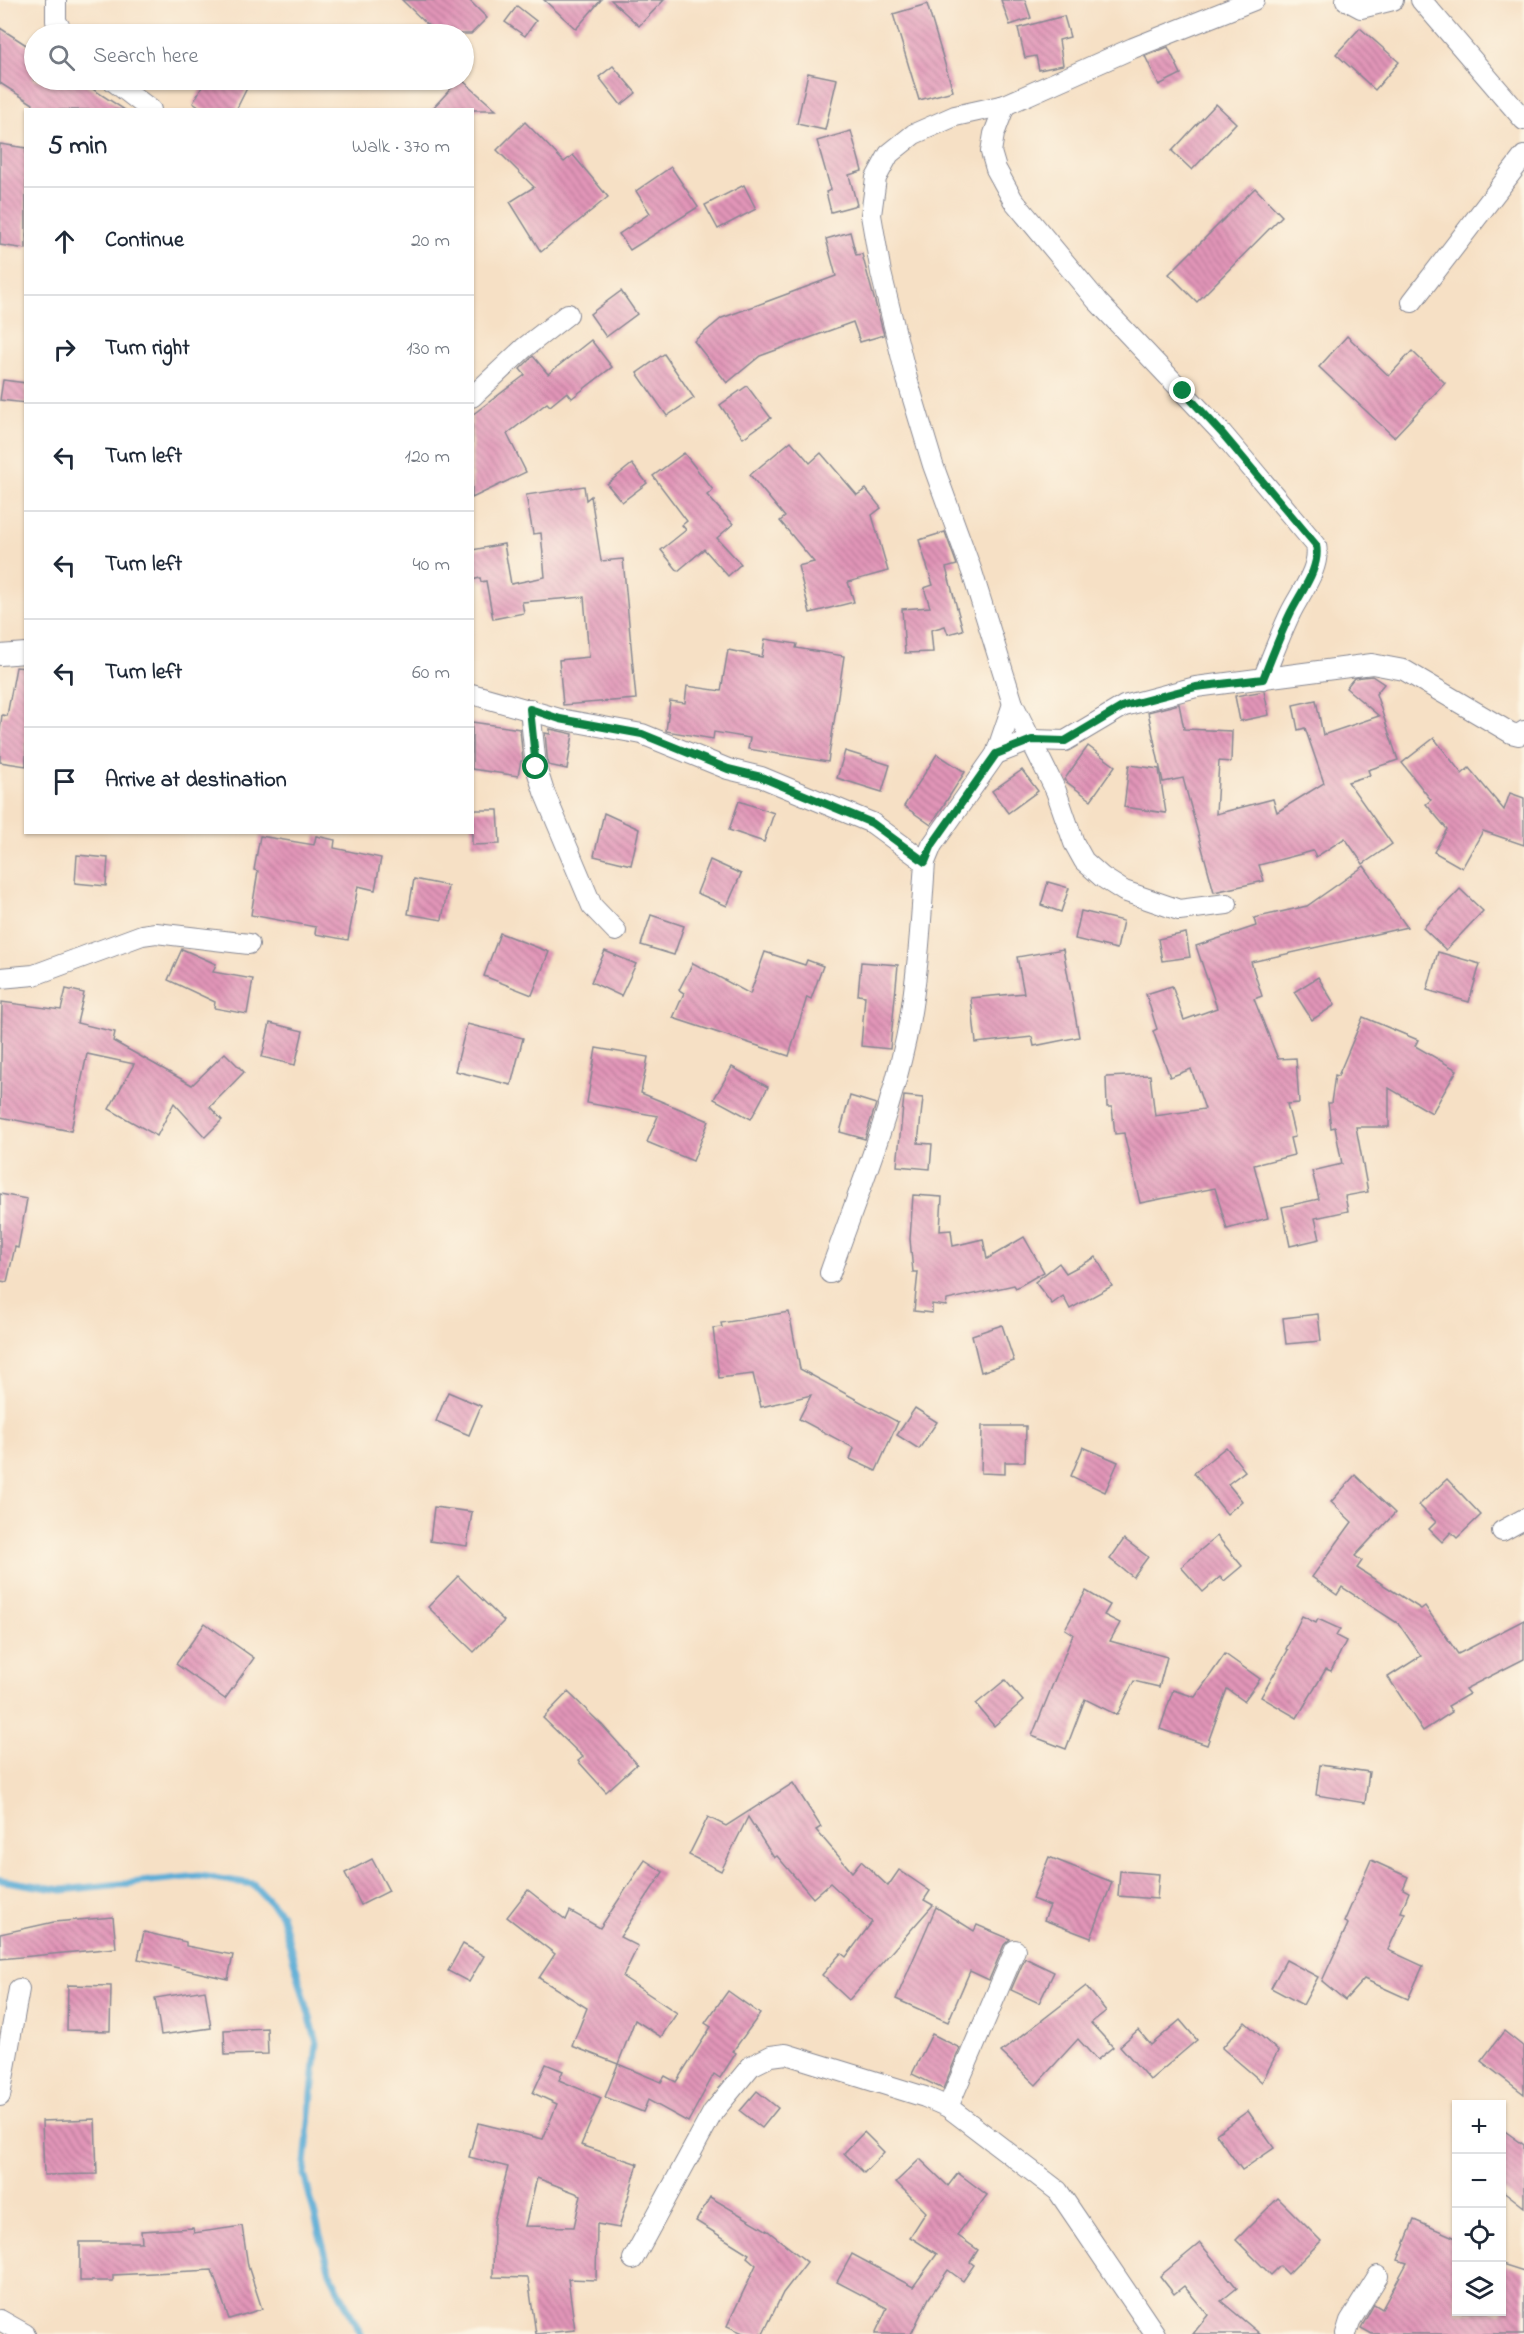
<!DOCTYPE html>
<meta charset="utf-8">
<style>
body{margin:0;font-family:"Indie Flower",sans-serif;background:#f6f6f7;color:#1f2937}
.controls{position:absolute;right:18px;bottom:18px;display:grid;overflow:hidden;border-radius:0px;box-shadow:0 2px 4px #0004}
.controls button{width:54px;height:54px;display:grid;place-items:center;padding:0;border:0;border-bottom:2px solid #e0e1e3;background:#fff;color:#1f2937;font:30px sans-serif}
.stop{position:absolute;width:18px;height:18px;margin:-14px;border:4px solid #0b8043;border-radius:50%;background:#fff}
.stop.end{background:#0b8043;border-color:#fff;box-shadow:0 2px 6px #0008}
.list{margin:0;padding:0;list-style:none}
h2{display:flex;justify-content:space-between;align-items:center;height:78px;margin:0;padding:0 24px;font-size:26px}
h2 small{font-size:20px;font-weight:400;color:#747a83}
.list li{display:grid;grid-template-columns:39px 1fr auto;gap:18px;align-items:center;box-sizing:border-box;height:108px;padding:0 24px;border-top:2px solid #e0e1e3}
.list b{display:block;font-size:22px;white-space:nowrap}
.list em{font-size:20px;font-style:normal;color:#747a83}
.icon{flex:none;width:33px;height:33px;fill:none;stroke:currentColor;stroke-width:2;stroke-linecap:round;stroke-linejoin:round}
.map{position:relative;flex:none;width:1524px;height:2334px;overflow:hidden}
.search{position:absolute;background:#fff;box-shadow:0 2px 4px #0004;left:24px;top:24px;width:450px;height:66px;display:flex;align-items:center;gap:15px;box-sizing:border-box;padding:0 21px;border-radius:33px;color:#747a83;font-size:22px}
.panel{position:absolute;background:#fff;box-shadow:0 2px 4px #0004;left:24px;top:108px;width:450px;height:726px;border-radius:0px}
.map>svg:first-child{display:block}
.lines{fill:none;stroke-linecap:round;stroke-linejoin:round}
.stream{stroke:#5aacd6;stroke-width:7}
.building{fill:url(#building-back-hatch);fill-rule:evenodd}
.minor-casing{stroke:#888892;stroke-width:22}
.minor{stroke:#fff;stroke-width:20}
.route{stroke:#0b8043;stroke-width:8}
</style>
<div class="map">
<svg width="1524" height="2334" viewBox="0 0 1524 2334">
<defs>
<pattern id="building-back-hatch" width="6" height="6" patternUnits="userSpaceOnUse" patternTransform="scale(1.5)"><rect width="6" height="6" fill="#e295b8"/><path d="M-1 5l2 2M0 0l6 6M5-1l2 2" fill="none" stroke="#b67a99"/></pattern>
</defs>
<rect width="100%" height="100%" fill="#fcf5e5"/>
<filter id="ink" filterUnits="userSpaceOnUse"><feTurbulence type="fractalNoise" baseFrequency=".0167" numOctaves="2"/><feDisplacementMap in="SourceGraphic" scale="12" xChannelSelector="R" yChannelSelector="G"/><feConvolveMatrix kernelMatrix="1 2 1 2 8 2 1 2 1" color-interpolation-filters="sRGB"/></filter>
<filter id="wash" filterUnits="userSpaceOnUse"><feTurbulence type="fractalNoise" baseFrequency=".008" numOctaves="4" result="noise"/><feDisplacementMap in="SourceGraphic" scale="24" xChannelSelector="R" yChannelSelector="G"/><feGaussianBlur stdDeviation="1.35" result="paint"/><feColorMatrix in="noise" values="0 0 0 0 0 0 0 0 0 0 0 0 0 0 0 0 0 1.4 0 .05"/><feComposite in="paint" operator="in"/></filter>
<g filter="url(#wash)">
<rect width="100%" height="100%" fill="#f6e0c5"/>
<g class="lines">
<path class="stream" d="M0,1880L62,1890L199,1876L253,1884L281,1914L317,2043L304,2174L330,2273L361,2334"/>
</g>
<g id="blocks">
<g class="building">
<path d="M402,0H469L487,18L471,34H437Z"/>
<path d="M544,0H601L576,29Z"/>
<path d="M611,0H664L639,26Z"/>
<path d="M1001,0H1025L1031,18L1010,25Z"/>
<path d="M927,4L953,91L919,100L893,14Z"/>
<path d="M517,6L536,21L525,36L505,22Z"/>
<path d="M1064,16L1070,37L1059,40L1063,65L1039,70L1036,56L1025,58L1018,28Z"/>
<path d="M0,28L34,50V80H79L125,110H33V104L0,83Z"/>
<path d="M1360,28L1399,62L1375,90L1336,54Z"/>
<path d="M1168,47L1181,74L1159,85L1145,56Z"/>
<path d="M613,66L636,93L621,105L599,77Z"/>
<path d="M808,73L837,79L825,130L797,124Z"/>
<path d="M206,80H251L236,110H203L193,103Z"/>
<path d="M459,80H462L496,110H431Z"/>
<path d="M1216,104L1236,123L1192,170L1172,151Z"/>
<path d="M525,122L564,162L573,155L608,197L541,252L510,202L534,187L497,150Z"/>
<path d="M851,131L862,171L849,175L857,205L831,212L826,192L831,190L817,141Z"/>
<path d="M0,144L26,148V249L0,245Z"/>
<path d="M671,167L698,207L630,250L619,234L650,213L636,191Z"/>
<path d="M744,185L756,209L718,229L705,205Z"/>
<path d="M1255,188L1282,216L1197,302L1169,274Z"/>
<path d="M850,232L856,255L862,254L884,335L860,342L853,322L760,356L727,383L694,341L722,318L836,276L826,239Z"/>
<path d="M621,291L637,314L606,337L590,314Z"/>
<path d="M1347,336L1389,376L1412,351L1445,383L1394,437L1319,367Z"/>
<path d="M591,340L612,367L572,398L567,392L550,406L547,403L507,434L526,472L472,498V415L525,375L520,369L533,356L548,374Z"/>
<path d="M664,354L694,398L667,416L637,373Z"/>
<path d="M3,380L26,383V403L0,400Z"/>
<path d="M747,386L771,418L743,438L720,405Z"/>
<path d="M791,441L810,463L821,453L857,495L866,489L881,508L872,515L888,571L848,582L854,602L810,613L798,566L814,562L780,521L785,517L750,475Z"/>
<path d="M684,453L713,490L707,495L733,524L717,538L741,564L728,576L704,549L678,571L661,550L686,530L682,525L687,521L653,476Z"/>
<path d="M632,464L647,483L622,502L607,484Z"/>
<path d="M584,486L586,500L591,496L601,561L623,559L636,699L563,705L559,660L589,657L584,597L522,602L524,613L493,619L486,581L481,582L480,578L472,580V550L504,544L511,584L545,577L541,533L533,534L526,495Z"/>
<path d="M945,532L957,565L946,568L963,630L948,634L945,626L931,630L933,652L905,653L902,609L930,607L924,588L933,585L919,540Z"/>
<path d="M765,639L797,644L796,648L844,656L828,762L748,749L750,738L714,732L713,739L666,731L670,701L685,703L687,686L721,691L728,650L762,657Z"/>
<path d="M16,667L26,668V766L0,762V730L2,715L7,716Z"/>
<path d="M1372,676L1384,684L1376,694L1398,760L1368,770L1370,775L1348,782L1392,844L1363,864L1345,838L1316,857L1313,851L1259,865L1264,881L1214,892L1183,778L1163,782L1148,712L1179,704L1184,729L1232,731L1231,762L1219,761L1216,814L1273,799L1277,812L1324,783L1305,728L1298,730L1293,705L1316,700L1323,735L1379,716L1346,688L1354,678Z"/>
<path d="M1264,691L1269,715L1240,721L1235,696Z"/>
<path d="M472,722L520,729L523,761H521L518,776L472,769Z"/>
<path d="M550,729L573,734L567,769L548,765L545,733L550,734Z"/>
<path d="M1434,738L1462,774L1469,768L1504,810L1510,793L1524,798V845L1483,831L1462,868L1434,852L1447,829L1426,804L1431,800L1402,763Z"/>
<path d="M1088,746L1115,766L1091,800L1064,780Z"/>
<path d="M845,751L890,765L882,792L837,778Z"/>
<path d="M937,754L965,772L931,825L904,806Z"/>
<path d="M1129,765L1159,769L1166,813L1124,807Z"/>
<path d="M1022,770L1038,791L1008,813L992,791Z"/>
<path d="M739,801L774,813L764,842L729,830Z"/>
<path d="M472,810H498L500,844L472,845Z"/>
<path d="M604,813L639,829L631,865L594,856Z"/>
<path d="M260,836L314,845L316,836L335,840L334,848L381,858L375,890L358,886L348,940L315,934L316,927L251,915L258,871L254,870Z"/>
<path d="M77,855L108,858L106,886L75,883Z"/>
<path d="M710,860L741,874L727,906L697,893Z"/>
<path d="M1364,866L1407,927L1251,962L1262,996L1254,999L1278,1059L1296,1058L1299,1103L1287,1104L1295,1137L1290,1138L1294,1155L1254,1165L1268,1218L1227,1229L1215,1188L1140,1203L1124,1133L1115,1134L1112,1107H1107L1106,1077L1150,1075L1155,1116L1205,1109L1191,1069L1170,1077L1153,1031L1157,1029L1146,994L1172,986L1184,1020L1217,1008L1196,946L1256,926L1254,918L1307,906Z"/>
<path d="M414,879L448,886L442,920L408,914Z"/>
<path d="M1048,882L1069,888L1061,912L1041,905Z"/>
<path d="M1460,889L1483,911L1446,950L1423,928Z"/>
<path d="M1081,911L1123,921L1117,949L1075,939Z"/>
<path d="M651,915L684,926L674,955L641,945Z"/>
<path d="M500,933L549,952L532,995L484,976Z"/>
<path d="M1186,933L1190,957L1162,961L1158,939Z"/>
<path d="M182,949L216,964L213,972L253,979L247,1014L214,1008L215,1002L168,980Z"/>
<path d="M1063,949L1079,1037L1034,1046L1032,1037L976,1043L971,998L1024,993L1017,957Z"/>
<path d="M605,951L636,964L621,996L591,982Z"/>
<path d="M765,952L805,965L807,960L823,966L811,999L807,997L789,1056L673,1018L684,993L679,990L693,963L750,994Z"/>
<path d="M1438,952L1480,964L1469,1002L1427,990Z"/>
<path d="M861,962L898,965L890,1049L861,1046L865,996L858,995Z"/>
<path d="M1318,977L1335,1005L1312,1020L1294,992Z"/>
<path d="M66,989L84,993L77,1023L115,1032L113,1041L192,1085L225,1053L244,1072L210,1107L222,1120L205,1137L174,1103L157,1136L109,1109L134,1064L87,1054L71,1131L0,1117L2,1002L61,1010Z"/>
<path d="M1363,1017L1418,1040L1415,1046L1457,1070L1432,1113L1389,1088V1127H1356L1368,1192L1345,1196L1348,1211L1315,1218L1320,1239L1290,1246L1282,1207L1319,1199L1312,1171L1342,1164L1335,1127L1331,1128L1328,1103H1331L1335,1075L1338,1076Z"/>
<path d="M270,1023L303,1031L295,1065L262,1057Z"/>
<path d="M467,1024L523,1038L511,1085L455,1071Z"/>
<path d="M596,1048L648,1057L641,1093L709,1121L693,1161L647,1142L658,1116L587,1103Z"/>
<path d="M732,1067L768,1087L751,1119L714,1099Z"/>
<path d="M850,1096L876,1104L865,1139L840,1132Z"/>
<path d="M904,1096L923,1098L918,1143L932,1144L930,1169L897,1166Z"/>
<path d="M0,1194L27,1199L18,1248L15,1247L7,1282L0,1281Z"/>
<path d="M913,1195L942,1197L940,1231L951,1230L953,1246L983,1239L987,1259L1024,1237L1044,1272L1016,1288L1014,1285L947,1300L946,1306L932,1304V1313L914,1311L918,1272H913L910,1239Z"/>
<path d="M1096,1257L1112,1286L1070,1309L1063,1296L1052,1304L1035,1282L1059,1263L1066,1273Z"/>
<path d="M789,1312L800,1369L898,1422L876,1471L850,1459L854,1448L799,1419L811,1395L761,1407L753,1374L719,1378L713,1328L722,1327L721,1323Z"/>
<path d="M1318,1314L1321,1341L1286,1344L1283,1318Z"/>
<path d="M1002,1325L1014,1361L981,1372L972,1335Z"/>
<path d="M448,1392L481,1406L469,1435L436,1421Z"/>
<path d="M915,1408L937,1422L919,1449L897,1435Z"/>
<path d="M982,1426H1026L1025,1462H1005V1474L981,1473Z"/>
<path d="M1083,1447L1118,1462L1105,1492L1071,1476Z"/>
<path d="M1226,1447L1245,1471L1228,1484L1242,1501L1227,1514L1194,1473Z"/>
<path d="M1355,1475L1395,1513L1355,1556L1362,1561L1357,1568L1421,1609L1425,1606L1458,1654L1524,1620V1659L1465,1689L1469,1694L1448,1706L1452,1712L1423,1731L1388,1677L1421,1656L1399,1624L1342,1587L1337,1595L1312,1577L1352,1522L1331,1502Z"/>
<path d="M1447,1479L1481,1515L1457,1538L1451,1532L1442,1542L1429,1529L1436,1522L1419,1505Z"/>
<path d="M434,1507L472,1512L467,1546L430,1541Z"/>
<path d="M1217,1536L1242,1566L1224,1581L1220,1577L1203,1592L1181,1567Z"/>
<path d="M1124,1539L1148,1557L1133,1577L1110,1559Z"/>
<path d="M458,1576L504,1621L474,1652L428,1607Z"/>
<path d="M1086,1591L1110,1605L1104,1615L1120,1623L1110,1641L1167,1657L1159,1687L1134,1681L1117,1715L1085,1699L1066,1749L1032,1736L1073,1634L1065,1629Z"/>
<path d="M1302,1616L1316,1623L1318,1619L1340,1629L1336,1636L1346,1641L1331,1671L1326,1669L1297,1718L1261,1697L1288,1650L1286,1649Z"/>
<path d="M205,1623L254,1658L225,1699L176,1664Z"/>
<path d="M1225,1654L1260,1679L1244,1701L1227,1689L1207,1745L1160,1729L1173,1690L1195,1697Z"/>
<path d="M1005,1680L1023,1701L994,1726L976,1704Z"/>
<path d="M568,1692L602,1725L637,1764L606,1792L578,1761L583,1757L543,1718Z"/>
<path d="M1320,1765L1369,1772L1365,1803L1316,1795Z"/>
<path d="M793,1783L821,1827L816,1830L852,1872L861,1861L888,1886L899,1870L930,1891L924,1900L933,1905L849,2000L822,1975L841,1953L846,1957L872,1922L830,1883L813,1898L777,1856L774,1858L748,1817L721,1871L689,1855L708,1817L726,1826Z"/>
<path d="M1049,1857L1112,1882L1091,1938L1044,1920L1050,1906L1032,1899Z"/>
<path d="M372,1859L389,1891L361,1905L345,1873Z"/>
<path d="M645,1860L663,1872L620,1937L638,1946L623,1977L677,2013L661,2037L635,2020L618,2064L572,2046L587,2008L539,1978L555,1954L507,1917L528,1890L566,1920L570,1911L600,1928Z"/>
<path d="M1371,1860L1408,1877L1403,1889L1409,1892L1401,1912L1405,1913L1388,1950L1423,1966L1408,1999L1364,1979L1345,2000L1322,1981L1348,1924L1344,1922Z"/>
<path d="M1120,1871L1159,1874L1157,1899L1118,1896Z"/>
<path d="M936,1907L974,1931L977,1925L1010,1939L1004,1945L989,1980L970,1971L948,2022L896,1999Z"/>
<path d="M113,1917L116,1948L0,1959V1934L54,1922Z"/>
<path d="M144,1932L186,1942V1946L233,1955L228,1979L138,1959Z"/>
<path d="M463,1944L484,1956L469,1982L448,1971Z"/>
<path d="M1025,1958L1054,1972L1039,2003L1011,1990Z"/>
<path d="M1286,1960L1318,1977L1303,2005L1271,1988Z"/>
<path d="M68,1985L111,1986L110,2031L67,2030Z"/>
<path d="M1086,1986L1106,2011L1091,2023L1113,2047L1097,2060L1078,2039L1036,2085L1001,2052Z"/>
<path d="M205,1990L211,2028L161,2035L155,1998Z"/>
<path d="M728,1991L760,2014L733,2051L736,2053L720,2078L714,2074L688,2122L648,2100L643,2112L605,2097L618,2064L661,2082L665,2076L676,2082L711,2027L705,2023Z"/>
<path d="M1180,2020L1197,2040L1150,2080L1120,2046L1138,2030L1151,2045Z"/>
<path d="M1245,2022L1278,2051L1262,2082L1222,2048Z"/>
<path d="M267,2028L268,2054L225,2055L224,2030Z"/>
<path d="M1504,2031L1524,2047V2094L1481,2061Z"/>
<path d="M932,2034L960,2048L943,2089L912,2074Z"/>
<path d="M546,2064L563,2071L559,2080L601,2098L581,2145L638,2164L619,2228L597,2224L596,2280L568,2279L575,2330L536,2334L528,2278L493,2277L494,2221L508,2167L469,2157L478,2123L543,2139L557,2104L533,2093ZM537,2178L581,2195L574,2227L525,2226Z"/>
<path d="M757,2091L778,2108L762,2128L740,2111Z"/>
<path d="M1248,2111L1274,2148L1242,2170L1216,2134Z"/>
<path d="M95,2119L97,2174L44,2175L42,2121Z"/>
<path d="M1502,2129L1524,2145V2207L1502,2190Z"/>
<path d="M864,2132L884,2152L864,2173L844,2153Z"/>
<path d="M920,2159L948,2186L958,2173L987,2195L957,2235L978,2250L970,2262L974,2265L963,2281L948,2270L929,2298L911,2334H875L887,2308L837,2282L852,2254L913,2287L937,2254L910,2237L926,2212L896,2182Z"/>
<path d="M710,2197L768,2231L807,2262L783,2293L763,2334H745L727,2326L756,2265L747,2257L749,2254L696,2221Z"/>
<path d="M1278,2198L1321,2241L1288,2274L1280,2266L1271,2275L1236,2240Z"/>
<path d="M1414,2220L1456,2238V2312H1502V2264L1524,2271V2334H1372L1361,2328L1374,2304L1382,2309L1407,2263L1398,2260Z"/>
<path d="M242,2226L248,2266L262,2309L229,2319L212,2270L113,2275V2281H80V2242H142L141,2231L193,2228L194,2233Z"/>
<path d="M1200,2243L1237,2288L1221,2301L1260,2334H1193L1208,2315L1184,2286L1174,2294L1160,2276Z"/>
</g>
</g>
</g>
<g filter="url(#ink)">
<use href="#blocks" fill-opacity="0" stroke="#888892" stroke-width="1.5"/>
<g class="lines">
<g class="minor-casing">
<g id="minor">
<path d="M56,0V21L64,34"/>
<path d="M1346,0L1361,8L1393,0"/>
<path d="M1421,0L1524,120"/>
<path d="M112,80L151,110"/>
<path d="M1005,105L994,134L991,152L996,169L1013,200L1097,301L1221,432L1316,545C1321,568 1300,593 1290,614C1280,635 1272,657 1263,679"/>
<path d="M1412,302L1524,156"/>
<path d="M472,397L524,348L568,314"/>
<path d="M0,655L26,653"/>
<path d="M472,694L560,719L642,734L728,769L761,777L872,823L925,862"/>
<path d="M530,709L536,767L544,792L592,906L616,931"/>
<path d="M996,754L1032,740L1065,741L1124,706L1196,687L1372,664L1404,670L1511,733L1519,735L1524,731"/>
<path d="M1227,904L1179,910L1124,891L1102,877L1084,861L1074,843L1056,791L1013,704L972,572L933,465L907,379L881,273L871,215L876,178L889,154L914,134L955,116L1005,105L1133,48L1254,0"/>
<path d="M0,978L34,975L142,935L156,933L249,944"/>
<path d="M830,1273C857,1196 889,1119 906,1039C918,981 921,921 925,862L932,845L996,754L1013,704"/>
<path d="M1502,1531L1524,1519"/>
<path d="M0,2096L19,1989"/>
<path d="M948,2107L1015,1950"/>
<path d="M633,2259L713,2112L751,2066L771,2056L786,2054L925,2097L948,2107L1032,2171L1058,2191L1155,2334"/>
<path d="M0,2320L25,2334"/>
<path d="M1346,2334L1350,2321L1378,2276"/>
</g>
</g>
<use href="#minor" class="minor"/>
</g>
</g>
<g class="lines" filter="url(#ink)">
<path class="route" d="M536,767L530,709L560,719L642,734L728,769L761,777L872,823L925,862L932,845L996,754L1032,740L1065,741L1124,706L1196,687L1263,679C1272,657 1280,635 1290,614C1300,593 1321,568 1316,545L1221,432L1183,391"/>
</g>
</svg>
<div class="controls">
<button>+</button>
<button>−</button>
<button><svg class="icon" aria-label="locate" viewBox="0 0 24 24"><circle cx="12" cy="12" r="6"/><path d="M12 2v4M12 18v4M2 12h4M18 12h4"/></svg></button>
<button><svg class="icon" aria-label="layers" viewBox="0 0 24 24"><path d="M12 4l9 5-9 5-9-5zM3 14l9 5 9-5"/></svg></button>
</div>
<div class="stop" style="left:536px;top:767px"></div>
<div class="stop end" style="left:1183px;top:391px"></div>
<div class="search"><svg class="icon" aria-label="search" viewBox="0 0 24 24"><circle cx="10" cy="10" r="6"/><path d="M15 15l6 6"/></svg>Search here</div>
<section class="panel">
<h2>5 min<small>Walk · 370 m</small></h2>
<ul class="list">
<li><svg class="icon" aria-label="ahead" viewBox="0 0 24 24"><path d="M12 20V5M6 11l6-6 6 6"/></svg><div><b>Continue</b></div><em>20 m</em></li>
<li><svg class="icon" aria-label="right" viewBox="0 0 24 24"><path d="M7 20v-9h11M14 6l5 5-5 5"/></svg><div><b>Turn right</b></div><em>130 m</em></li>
<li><svg class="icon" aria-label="left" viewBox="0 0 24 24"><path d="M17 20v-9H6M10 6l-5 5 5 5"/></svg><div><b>Turn left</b></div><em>120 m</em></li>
<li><svg class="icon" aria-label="left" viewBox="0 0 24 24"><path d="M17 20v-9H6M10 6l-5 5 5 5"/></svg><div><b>Turn left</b></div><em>40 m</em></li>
<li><svg class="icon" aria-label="left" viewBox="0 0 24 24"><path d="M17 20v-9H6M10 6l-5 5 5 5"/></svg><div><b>Turn left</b></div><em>60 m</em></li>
<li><svg class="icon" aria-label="arrive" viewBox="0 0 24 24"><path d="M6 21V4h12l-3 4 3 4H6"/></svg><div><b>Arrive at destination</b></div></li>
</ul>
</section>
</div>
